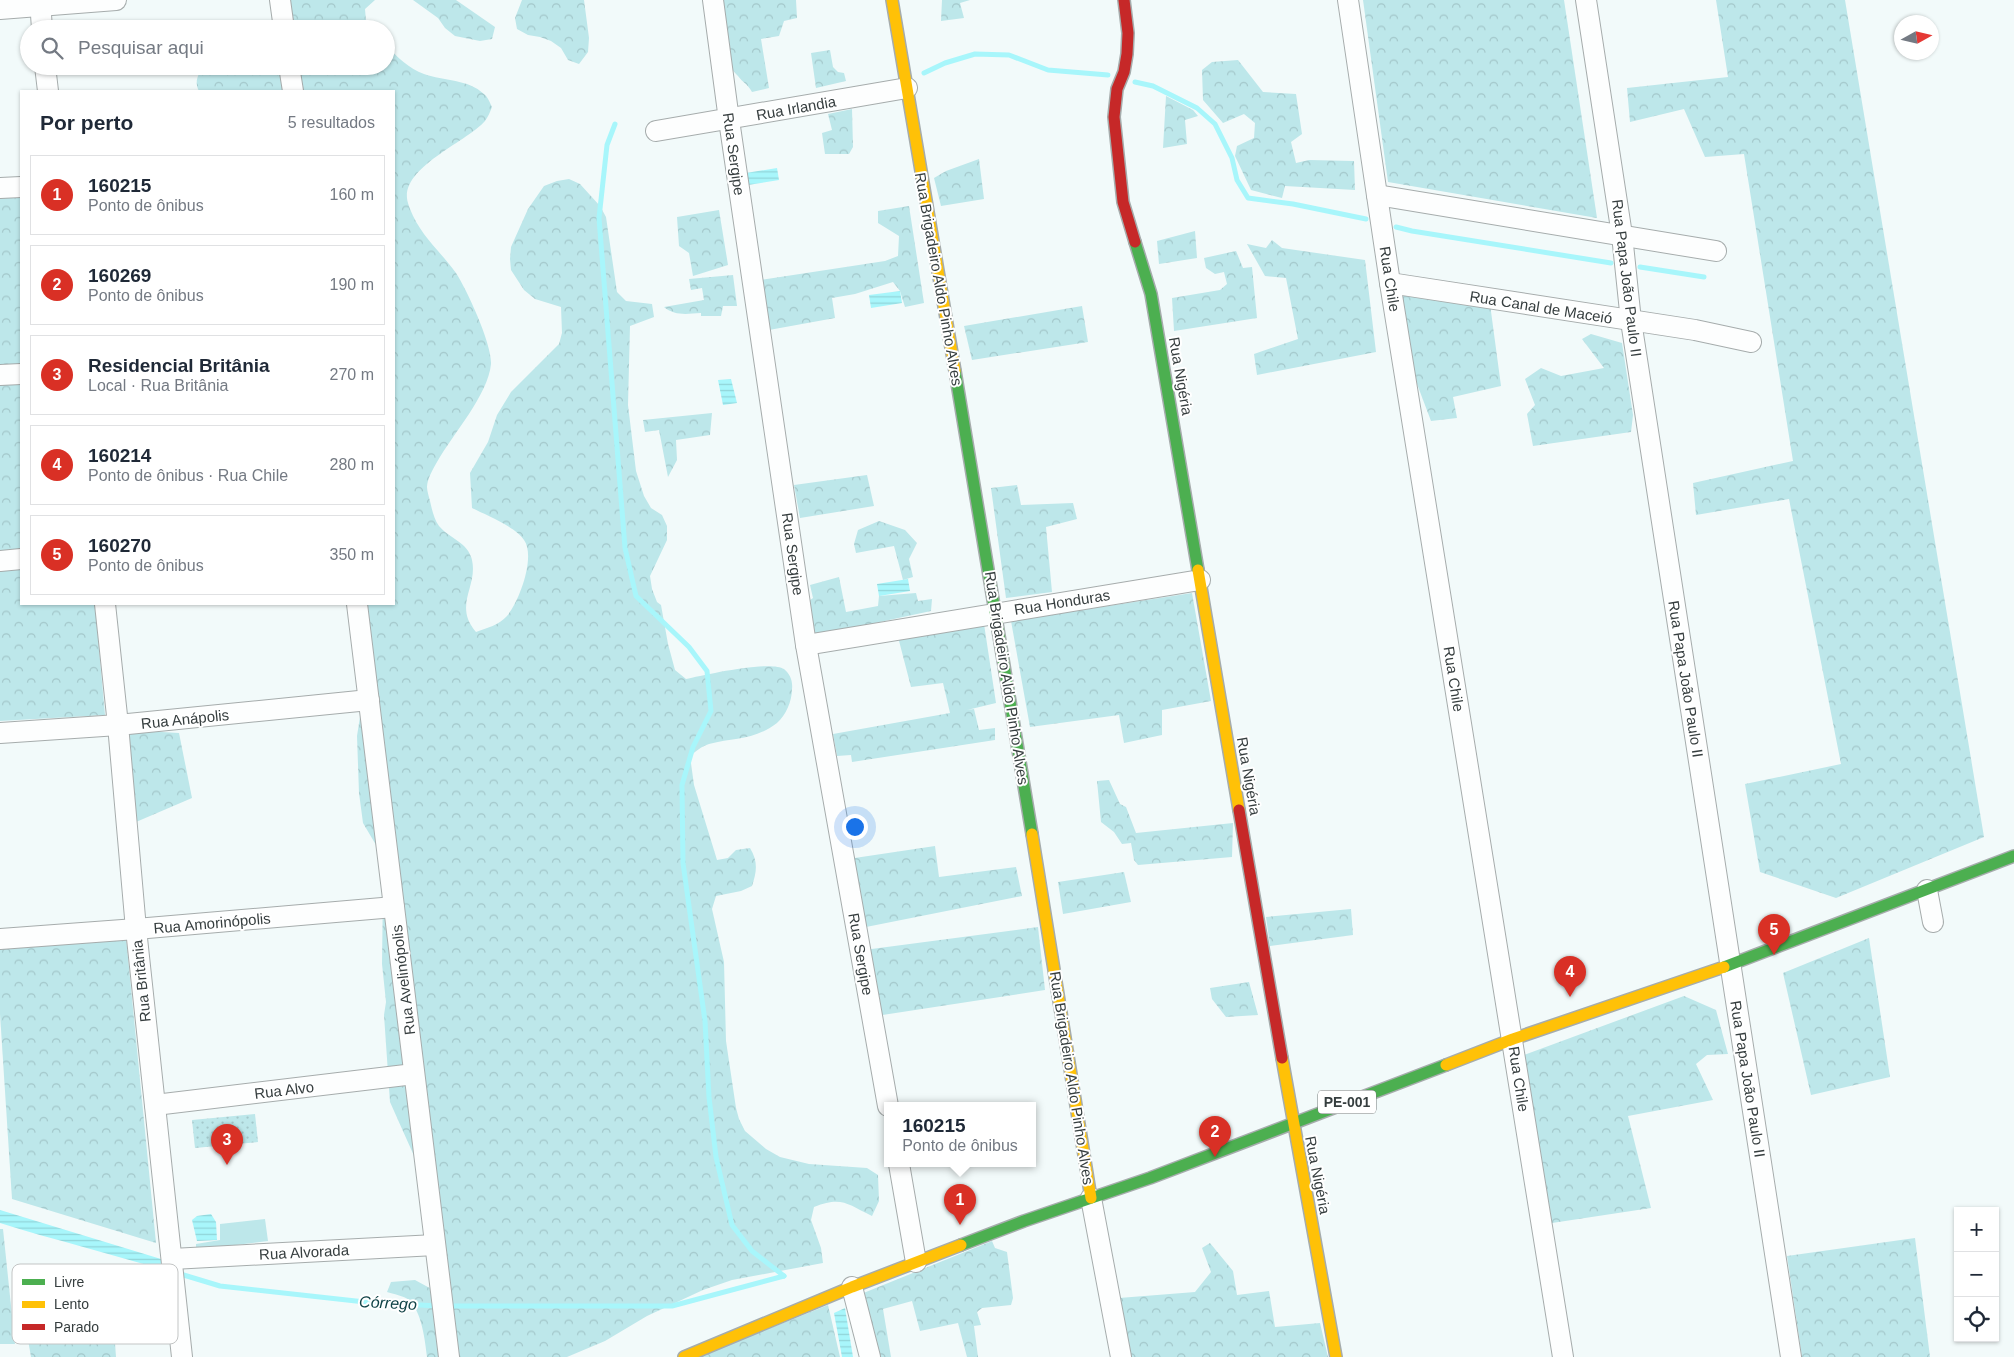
<!DOCTYPE html>
<html lang="pt">
<meta charset="utf-8">
<style>
body{margin:0;font-family:Arial,sans-serif;background:#f6f6f7;color:#1f2937}
.controls{position:absolute;right:15px;bottom:15px;display:grid;overflow:hidden;border-radius:0px;box-shadow:0 1px 4px #0004}
.controls button{width:45px;height:45px;display:grid;place-items:center;padding:0;border:0;border-bottom:1px solid #e0e1e3;background:#fff;color:#1f2937;font:25px sans-serif}
.compass{position:absolute;left:1894px;top:15px;width:45px;height:45px;border-radius:50%;background:#fff;box-shadow:0 1px 4px #0004;rotate:82deg}
.you{position:absolute;left:854px;top:826px;width:18px;height:18px;margin:-12px;border:4px solid #fff;border-radius:50%;background:#1a73e8;box-shadow:0 0 0 8px #1a73e833}
.badge{display:grid;place-items:center;width:32px;height:32px;border-radius:50%;background:#d93025;color:#fff;font-size:16px;font-weight:700}
.pin{position:absolute;translate:-50% -41px;filter:drop-shadow(0 1px 2px #0008)}
.pin::after{content:'';position:absolute;top:26px;width:18px;height:15px;background:inherit;clip-path:polygon(0 0,100% 0,50% 100%)}
.popup{position:absolute;left:884px;top:1102px;width:152px;height:65px;box-sizing:border-box;display:grid;place-content:center;border-radius:0px;background:#fff;filter:drop-shadow(0 1px 4px #0005);font-size:16px;white-space:nowrap;color:#747a83}
.popup b{font-size:19px;color:#1f2937}
.popup::after{content:'';position:absolute;left:50%;top:100%;margin-left:-10px;border:10px solid transparent;border-top-color:#fff}
.list{margin:0;padding:0;list-style:none}
h2{display:flex;justify-content:space-between;align-items:center;height:65px;margin:0;padding:0 20px;font-size:21px}
h2 small{font-size:16px;font-weight:400;color:#747a83}
.list li{display:grid;grid-template-columns:32px 1fr auto;gap:15px;align-items:center;box-sizing:border-box;height:80px;margin:0 10px 10px;padding:0 10px;border:1px solid #e0e1e3;border-radius:0px}
.list b{display:block;font-size:19px;white-space:nowrap}
.list p{margin:0;font-size:16px;white-space:nowrap;color:#747a83}
.list em{font-size:16px;font-style:normal;color:#747a83}
.icon{flex:none;width:28px;height:28px;fill:none;stroke:currentColor;stroke-width:2;stroke-linecap:round;stroke-linejoin:round}
.map{position:relative;flex:none;width:2014px;height:1357px;overflow:hidden}
.search{position:absolute;background:#fff;box-shadow:0 1px 4px #0004;left:20px;top:20px;width:375px;height:55px;display:flex;align-items:center;gap:12px;box-sizing:border-box;padding:0 18px;border-radius:28px;color:#747a83;font-size:19px}
.panel{position:absolute;background:#fff;box-shadow:0 1px 4px #0004;left:20px;top:90px;width:375px;height:515px;border-radius:0px}
.map>svg:first-child{display:block}
.grass{fill:#bde7ea}
.forest{fill:url(#forest-crowns)}
.garden{fill:url(#garden-dots)}
.water{fill:url(#water-rules)}
.lines{fill:none;stroke-linecap:round;stroke-linejoin:round}
.stream{stroke:#a8f6fb;stroke-width:5}
.street-casing{stroke:#a6acac;stroke-width:22}
.fast-casing{stroke:#a6acac;stroke-width:14}
.slow-casing{stroke:#a6acac;stroke-width:14}
.jam-casing{stroke:#a6acac;stroke-width:14}
.street{stroke:#fdfefe;stroke-width:20}
.fast{stroke:#4caf50;stroke-width:11}
.slow{stroke:#ffc107;stroke-width:11}
.jam{stroke:#c62828;stroke-width:11}
.labels{text-anchor:middle;dominant-baseline:central;stroke-width:4;stroke-linejoin:round;paint-order:stroke}
.shield{fill:#fff;stroke:#727879;stroke-width:1}
.shield-label{font-size:14px;font-weight:bold;fill:#363e3f}
.street-label{font-size:15px;fill:#363e3f;stroke:#fff}
.water-label{font-size:16px;font-style:italic;fill:#114347;stroke:#fff}
.key{fill:#fff;stroke:#c3c5c5;stroke-width:1}
.key-label{font-size:14px;fill:#363e3f}
</style>
<div class="map">
<svg width="2014" height="1357" viewBox="0 0 2014 1357">
<defs>
<pattern id="forest-crowns" width="20" height="18" patternUnits="userSpaceOnUse" patternTransform="scale(1.25)"><rect width="20" height="18" fill="#bde7ea"/><path d="M2 6a3 3 0 1 1 6 0M12 15a3 3 0 1 1 6 0" fill="none" stroke="#a3c7ca"/></pattern>
<pattern id="garden-dots" width="8" height="8" patternUnits="userSpaceOnUse" patternTransform="scale(1.25)"><rect width="8" height="8" fill="#bde7ea"/><path d="M2 2h.1M6 6h.1" fill="none" stroke="#a3c7ca" stroke-width="1.8" stroke-linecap="round"/></pattern>
<pattern id="water-rules" width="6" height="5" patternUnits="userSpaceOnUse" patternTransform="scale(1.25)"><rect width="6" height="5" fill="#a8f6fb"/><path d="M0 2.5h6" fill="none" stroke="#91d4d8"/></pattern>
</defs>
<rect width="100%" height="100%" fill="#f2fafa"/>
<path class="grass" d="M265,1219L268,1241L196,1250V1244L220,1240V1224Z"/>
<g class="forest">
<path d="M286,0H375L365,9L366,21L370,29H295L291,9Z"/>
<path d="M413,0H456L495,27L492,39L480,41L455,36L445,28L438,18Z"/>
<path d="M522,0H584L589,38L588,52L579,64L568,60L561,48L551,41L540,37L528,35L517,29L515,18Z"/>
<path d="M719,0H796L797,18L784,21L779,36L761,39L769,88L752,92C747,83 743,83 738,76C733,71 732,68 725,64Z"/>
<path d="M942,0H970L960,3L964,18L941,21Z"/>
<path d="M1363,0H1564L1597,218L1388,182Z"/>
<path d="M1716,0H1845L1984,837L1836,898L1760,872L1745,784L1841,764L1789,499L1696,515L1693,483L1793,461L1744,154L1705,157L1684,109L1630,122L1627,88L1728,77Z"/>
<path d="M386,46C398,57 409,69 424,74C444,81 468,79 484,94C488,97 490,103 492,107C490,112 488,117 485,121C468,141 404,166 407,198C407,201 409,206 410,209C420,235 440,251 456,273C467,290 492,344 491,364C488,395 453,434 437,462C433,469 427,479 427,487C427,491 429,497 430,501C432,510 434,519 439,526C450,539 468,542 472,560C478,587 453,605 476,632C487,628 499,625 507,616C519,602 536,557 524,540C516,527 486,515 472,508L470,473L488,442L497,415L511,392L559,344L562,333L561,307L535,299L524,290L511,270L510,259L511,247L528,209L544,186L557,181L569,179L580,184L600,206L606,217L617,292L626,301L652,304L654,317L630,326L628,405L636,471L644,496L651,508L662,515L667,526V540L650,576L652,589L657,602L661,605L668,644L675,670L686,679C704,675 770,660 784,669C790,674 793,681 792,689C792,701 786,715 777,723C753,741 735,737 709,744C702,746 695,752 690,756L694,785L717,860L728,858L736,850L750,848C758,861 757,871 752,886L741,891L716,896L712,909L724,962L726,1041L736,1108L739,1119L745,1131L766,1149L780,1157L809,1164L867,1168L878,1175L879,1201L872,1216C847,1204 842,1196 814,1207L811,1220L821,1248L823,1263L732,1280L703,1290L647,1316L605,1341L567,1357H427C425,1341 422,1312 409,1300C404,1296 393,1294 387,1292L391,1282L415,1280L437,1292L419,1167L390,1102L384,1015L386,1002L382,964L383,888L376,845L363,823L359,793L357,736L365,685L351,604H394V91H199C194,82 198,74 204,66C215,66 266,69 271,66H386Z"/>
<path d="M830,50L833,67L838,72L844,73L846,81L816,88L811,53Z"/>
<path d="M1238,60L1263,92L1296,94L1302,134L1291,142L1296,163L1309,160L1354,161L1355,190L1285,186L1282,198L1251,190L1235,156L1237,146L1254,138L1255,123L1244,114L1223,123L1203,100L1202,70L1212,62Z"/>
<path d="M1166,96L1193,110L1198,116L1185,120L1187,144L1163,148Z"/>
<path d="M852,109L853,147L849,154H825L822,133L832,130L828,114Z"/>
<path d="M979,159L984,199L941,206L934,178L946,171Z"/>
<path d="M21,196V367L0,369V198Z"/>
<path d="M909,206L924,303L905,307L900,291L893,282L855,294L832,298L835,318L769,330L760,280L885,261L898,256L899,236L878,223V211Z"/>
<path d="M719,210L728,265L693,276L689,253L679,246L677,217Z"/>
<path d="M1195,231L1197,258L1159,264L1157,241Z"/>
<path d="M1272,240L1282,248L1365,260L1376,352L1257,375L1254,354L1298,339L1286,278L1265,276L1247,244L1266,248Z"/>
<path d="M1236,251L1243,268L1252,267L1257,318L1174,331L1172,298L1220,290L1227,284L1224,272L1215,274L1206,268L1204,258Z"/>
<path d="M733,275L737,306H723L721,316H701V313C686,314 675,316 664,307L704,300L702,288L691,290L689,279Z"/>
<path d="M1402,291L1490,304L1501,386L1453,397L1457,418L1431,421L1411,368Z"/>
<path d="M1082,306L1088,342L972,360L964,326Z"/>
<path d="M1591,334L1622,343L1633,415L1631,432L1533,446L1527,414L1535,405L1525,379L1541,368L1561,376L1604,368L1582,339Z"/>
<path d="M21,380V552L0,554V382Z"/>
<path d="M712,413L710,435L676,440L677,460L668,477L659,430L645,432L643,420Z"/>
<path d="M867,475L874,506L800,518L794,485Z"/>
<path d="M1017,485L1021,505L1073,503L1077,519L1046,527L1052,592L1006,598L991,488Z"/>
<path d="M879,521L905,530L917,543L909,559L913,577L903,580L894,546L856,553L854,544L858,530Z"/>
<path d="M21,569V604H95L105,715L0,721V571Z"/>
<path d="M839,577L846,612L878,606L879,596L916,593L918,601L932,599L931,611L810,637L806,603L813,598L810,585Z"/>
<path d="M1192,593L1211,701L1162,710V735L1124,743L1119,715L1030,727L1011,621Z"/>
<path d="M984,624L996,703L967,710L974,709L979,730L995,728V740L852,762L851,755L837,756L833,734L950,713L943,683L911,687L898,637Z"/>
<path d="M128,730L179,733L192,798L136,822Z"/>
<path d="M1109,780L1120,804L1126,807L1136,833L1233,823L1232,857L1138,865L1134,860L1131,843L1122,844L1114,832L1101,822L1097,781Z"/>
<path d="M935,846L939,877L1016,867L1022,896L861,928L848,859Z"/>
<path d="M1124,872L1131,902L1063,914L1058,882Z"/>
<path d="M1351,909L1353,935L1270,946L1266,917Z"/>
<path d="M1038,927L1045,990L876,1016L864,950Z"/>
<path d="M126,937L156,1243L12,1199L0,1014V949Z"/>
<path d="M1869,938L1890,1077L1811,1095L1783,973Z"/>
<path d="M1249,982L1258,1015L1226,1017L1212,999L1210,988Z"/>
<path d="M1684,996L1716,1010L1728,1054L1707,1055L1696,1064L1713,1100L1628,1116L1651,1208L1552,1223L1524,1055Z"/>
<path d="M0,1229H3L15,1344H0Z"/>
<path d="M1915,1238L1930,1357H1802L1787,1256Z"/>
<path d="M992,1241L995,1248L1007,1252L1013,1298L1011,1305L982,1308L977,1312L981,1325L974,1326L978,1357H967L958,1323L920,1331L912,1301L883,1309L891,1357H879L861,1294Z"/>
<path d="M1210,1243L1233,1271L1237,1295L1269,1291L1275,1327L1320,1323L1328,1357H1129L1119,1298L1195,1292L1211,1272L1202,1248Z"/>
<path d="M828,1305L840,1357H698Z"/>
<path d="M27,1334L115,1343L116,1357H31Z"/>
</g>
<path class="garden" d="M255,1114L258,1142L195,1148L192,1120Z"/>
<g class="water">
<path d="M777,168L779,180L748,185L746,173Z"/>
<path d="M900,291L902,303L871,308L869,295Z"/>
<path d="M731,379L737,403L723,405L718,380Z"/>
<path d="M908,579L910,591L879,596L877,584Z"/>
<path d="M0,1210L161,1259L163,1270C109,1253 54,1240 0,1223Z"/>
<path d="M211,1214L216,1222L217,1240L197,1241L192,1220L197,1216Z"/>
<path d="M845,1308L853,1357H842L834,1313Z"/>
</g>
<g class="lines">
<g class="stream">
<path d="M924,73L945,63L975,54L1009,55L1048,70L1108,75"/>
<path d="M1135,82L1153,86L1197,108L1215,124L1232,158L1237,180L1248,198L1293,204L1366,219"/>
<path d="M615,124L607,145L599,218L625,548L636,596L689,647L707,671L711,711L693,747L682,785L683,863L705,1021L709,1097L716,1157L732,1225L752,1251L784,1276"/>
<path d="M1396,227L1412,231L1611,263"/>
<path d="M1640,267L1704,277"/>
<path d="M177,1273L220,1286L365,1302L438,1306"/>
<path d="M446,1306H672L784,1276"/>
</g>
<g class="street-casing">
<g id="street">
<path d="M40,0L42,29"/>
<path d="M280,0L284,29"/>
<path d="M713,0L729,120L806,645L888,1106"/>
<path d="M1348,0L1390,283L1563,1357"/>
<path d="M1586,0L1622,235L1631,321L1791,1357"/>
<path d="M0,9L116,0"/>
<path d="M45,66L48,91"/>
<path d="M289,66L293,91"/>
<path d="M656,131L907,88"/>
<path d="M0,188L21,187"/>
<path d="M1377,195L1716,251"/>
<path d="M1390,283L1695,330L1751,342"/>
<path d="M0,375L21,374"/>
<path d="M0,561L21,559"/>
<path d="M105,604L118,725L136,929L182,1357"/>
<path d="M357,604L449,1357"/>
<path d="M806,645L1200,580"/>
<path d="M0,733L118,725L369,700"/>
<path d="M1927,890L1933,922"/>
<path d="M0,939L136,929L394,907"/>
<path d="M155,1105L414,1074"/>
<path d="M899,1164L916,1262"/>
<path d="M1091,1198L1121,1357"/>
<path d="M172,1259L435,1245"/>
<path d="M852,1287L870,1357"/>
</g>
</g>
<g class="fast-casing">
<g id="fast">
<path d="M1135,242L1151,294L1198,570"/>
<path d="M955,371L1032,834"/>
<path d="M1724,967L2014,856"/>
<path d="M961,1245L1024,1221L1150,1178L1446,1065"/>
</g>
</g>
<g class="slow-casing">
<g id="slow">
<path d="M892,0L955,371"/>
<path d="M1198,570L1239,810"/>
<path d="M1032,834L1091,1198"/>
<path d="M1282,1058L1336,1357"/>
<path d="M1446,1065L1513,1039L1724,967"/>
<path d="M684,1357L852,1287L961,1245"/>
</g>
</g>
<g class="jam-casing">
<g id="jam">
<path d="M1124,0L1128,33L1127,54L1124,72L1117,89L1114,117L1123,202L1135,242"/>
<path d="M1239,810L1282,1058"/>
</g>
</g>
<use href="#street" class="street"/>
<use href="#fast" class="fast"/>
<use href="#slow" class="slow"/>
<use href="#jam" class="jam"/>
</g>
<g class="labels">
<rect class="shield" x="1318" y="1090.5" width="58" height="23" rx="4"/>
<g class="shield-label">
<text x="1347" y="1102">PE-001</text>
</g>
<g class="street-label">
<text transform="translate(796 108) rotate(-10)">Rua Irlandia</text>
<text transform="translate(734 154) rotate(82)">Rua Sergipe</text>
<text transform="translate(1627 278) rotate(83)">Rua Papa João Paulo II</text>
<text transform="translate(939 279) rotate(80)">Rua Brigadeiro Aldo Pinho Alves</text>
<text transform="translate(1390 279) rotate(81)">Rua Chile</text>
<text transform="translate(1541 307) rotate(9)">Rua Canal de Maceió</text>
<text transform="translate(1181 376) rotate(80)">Rua Nigéria</text>
<text transform="translate(793 554) rotate(82)">Rua Sergipe</text>
<text transform="translate(1062 602) rotate(-9)">Rua Honduras</text>
<text transform="translate(1007 678) rotate(81)">Rua Brigadeiro Aldo Pinho Alves</text>
<text transform="translate(1454 679) rotate(81)">Rua Chile</text>
<text transform="translate(1686 679) rotate(81)">Rua Papa João Paulo II</text>
<text transform="translate(185 719) rotate(-6)">Rua Anápolis</text>
<text transform="translate(1249 776) rotate(80)">Rua Nigéria</text>
<text transform="translate(212 923) rotate(-5)">Rua Amorinópolis</text>
<text transform="translate(861 954) rotate(80)">Rua Sergipe</text>
<text transform="translate(403 980) rotate(-97)">Rua Avelinópolis</text>
<text transform="translate(141 981) rotate(-96)">Rua Britânia</text>
<text transform="translate(1072 1078) rotate(81)">Rua Brigadeiro Aldo Pinho Alves</text>
<text transform="translate(1519 1079) rotate(81)">Rua Chile</text>
<text transform="translate(1748 1079) rotate(81)">Rua Papa João Paulo II</text>
<text transform="translate(284 1090) rotate(-7)">Rua Alvo</text>
<text transform="translate(1318 1175) rotate(79)">Rua Nigéria</text>
<text transform="translate(304 1252) rotate(-3)">Rua Alvorada</text>
</g>
<g class="water-label">
<text transform="translate(388 1303) rotate(3)">Córrego</text>
</g>
</g>
<rect x="12" y="1264" width="166" height="80" rx="8" class="key"/>
<rect x="22" y="1279" width="23" height="6" fill="#4caf50"/>
<rect x="22" y="1301" width="23" height="7" fill="#ffc107"/>
<rect x="22" y="1324" width="23" height="6" fill="#c62828"/>
<g class="key-label">
<text x="54" y="1287">Livre</text>
<text x="54" y="1309">Lento</text>
<text x="54" y="1332">Parado</text>
</g>
</svg>
<div class="controls">
<button>+</button>
<button>−</button>
<button><svg class="icon" aria-label="locate" viewBox="0 0 24 24"><circle cx="12" cy="12" r="6"/><path d="M12 2v4M12 18v4M2 12h4M18 12h4"/></svg></button>
</div>
<svg class="compass" viewBox="-18 -18 36 36"><path d="M0-13l5 13h-10z" fill="#e53935"/><path d="M0 13l5-13h-10z" fill="#747a83"/></svg>
<div class="you"></div>
<div class="pin badge" style="left:960px;top:1225px">1</div>
<div class="popup"><b>160215</b>Ponto de ônibus</div>
<div class="pin badge" style="left:1215px;top:1157px">2</div>
<div class="pin badge" style="left:227px;top:1165px">3</div>
<div class="pin badge" style="left:1570px;top:997px">4</div>
<div class="pin badge" style="left:1774px;top:955px">5</div>
<div class="search"><svg class="icon" aria-label="search" viewBox="0 0 24 24"><circle cx="10" cy="10" r="6"/><path d="M15 15l6 6"/></svg>Pesquisar aqui</div>
<section class="panel">
<h2>Por perto<small>5 resultados</small></h2>
<ul class="list">
<li><span class="badge">1</span><div><b>160215</b><p>Ponto de ônibus</p></div><em>160 m</em></li>
<li><span class="badge">2</span><div><b>160269</b><p>Ponto de ônibus</p></div><em>190 m</em></li>
<li><span class="badge">3</span><div><b>Residencial Britânia</b><p>Local · Rua Britânia</p></div><em>270 m</em></li>
<li><span class="badge">4</span><div><b>160214</b><p>Ponto de ônibus · Rua Chile</p></div><em>280 m</em></li>
<li><span class="badge">5</span><div><b>160270</b><p>Ponto de ônibus</p></div><em>350 m</em></li>
</ul>
</section>
</div>
